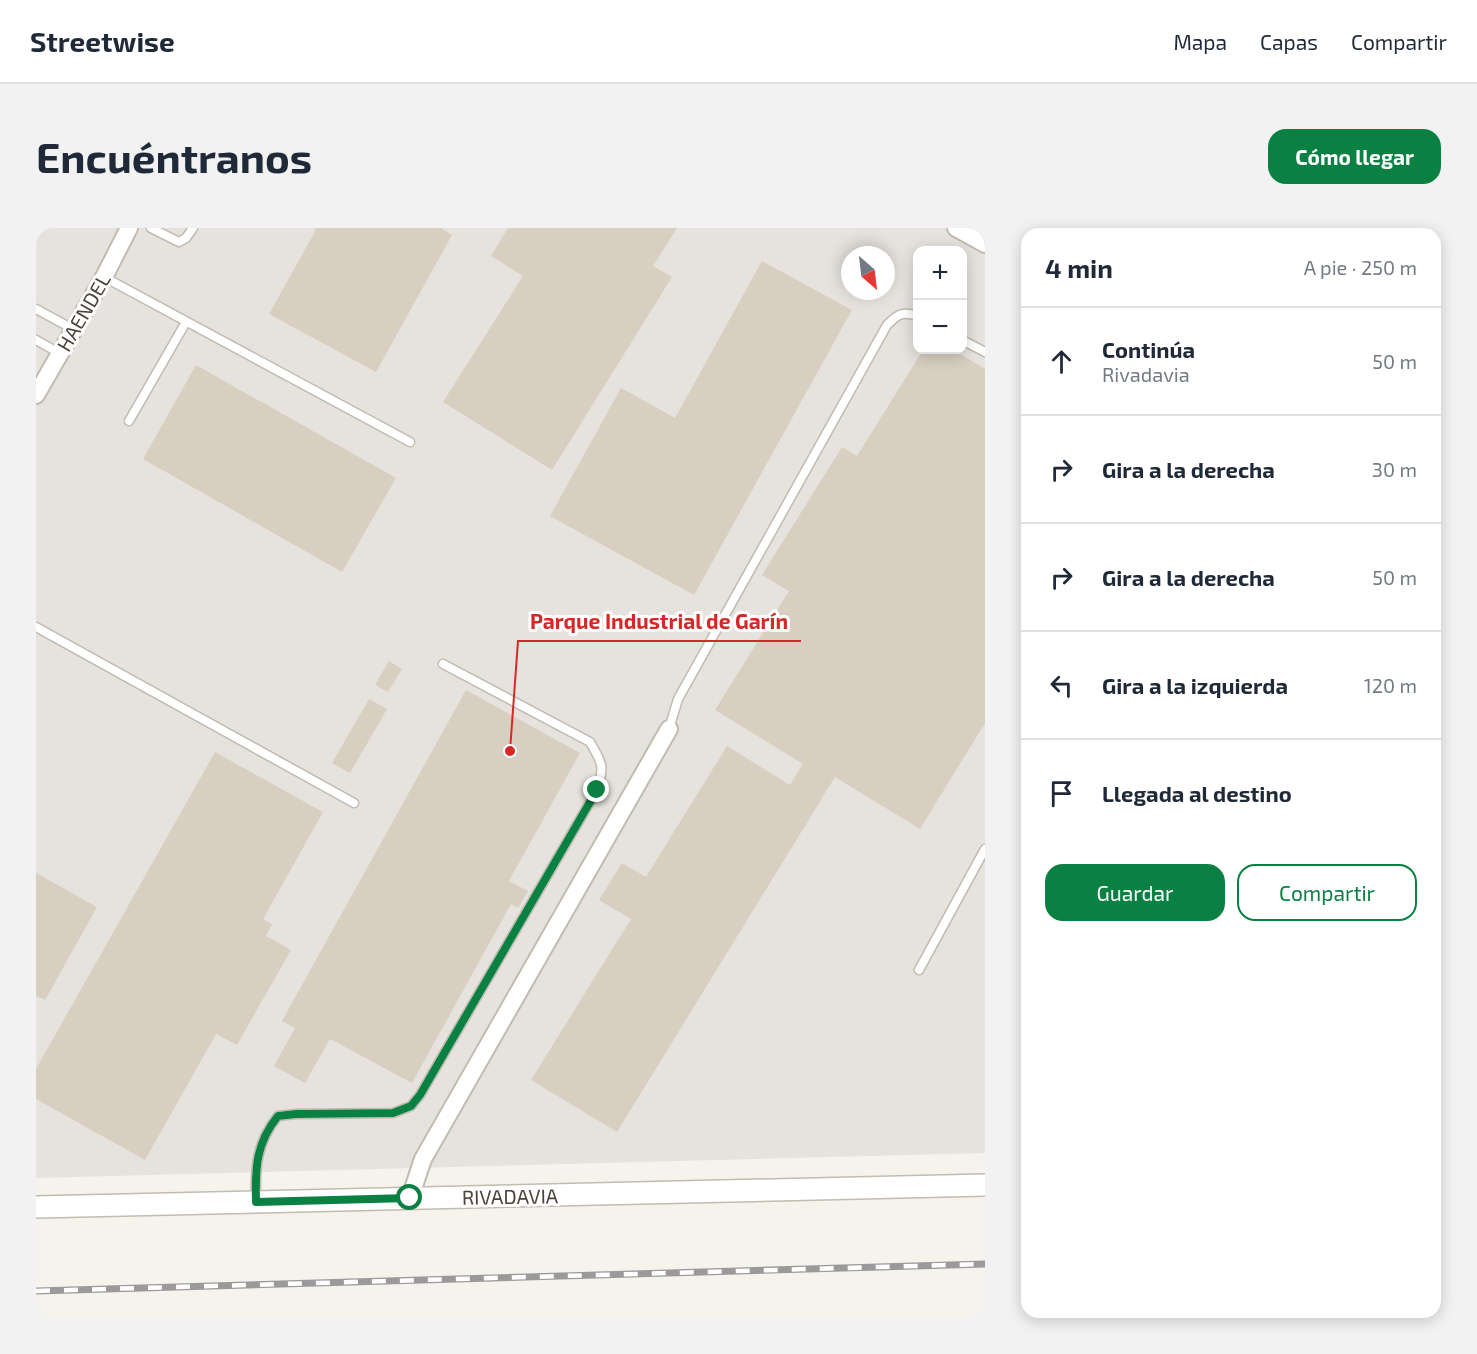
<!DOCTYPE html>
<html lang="es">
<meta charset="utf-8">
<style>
body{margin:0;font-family:"Exo 2",sans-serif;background:#f2f2f3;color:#1f2937}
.controls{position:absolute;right:18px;top:18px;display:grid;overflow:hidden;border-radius:12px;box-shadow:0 3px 15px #0003}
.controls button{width:54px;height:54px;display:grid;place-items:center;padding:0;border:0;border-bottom:2px solid #e0e1e3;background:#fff;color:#1f2937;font:30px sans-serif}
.compass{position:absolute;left:805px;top:18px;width:54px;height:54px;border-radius:50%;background:#fff;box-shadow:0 3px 15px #0003;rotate:152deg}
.stop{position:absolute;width:18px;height:18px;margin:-14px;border:4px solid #0b8043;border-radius:50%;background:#fff}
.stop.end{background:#0b8043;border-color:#fff;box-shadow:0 2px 6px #0008}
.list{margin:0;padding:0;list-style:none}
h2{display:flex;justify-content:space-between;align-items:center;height:78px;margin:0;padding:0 24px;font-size:26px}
h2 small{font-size:20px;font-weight:400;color:#747a83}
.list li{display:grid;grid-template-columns:39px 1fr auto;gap:18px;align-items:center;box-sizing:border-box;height:108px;padding:0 24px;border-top:2px solid #e0e1e3}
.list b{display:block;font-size:22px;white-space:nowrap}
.list p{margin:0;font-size:20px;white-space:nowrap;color:#747a83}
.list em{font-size:20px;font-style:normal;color:#747a83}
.actions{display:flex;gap:12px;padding:18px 24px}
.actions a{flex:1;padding:14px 0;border:2px solid #0b8043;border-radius:18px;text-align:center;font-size:21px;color:#0b8043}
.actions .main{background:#0b8043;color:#fff}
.icon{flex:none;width:33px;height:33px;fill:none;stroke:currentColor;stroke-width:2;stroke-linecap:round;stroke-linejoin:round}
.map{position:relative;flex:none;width:949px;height:1090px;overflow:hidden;border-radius:18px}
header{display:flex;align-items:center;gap:36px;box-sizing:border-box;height:84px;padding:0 30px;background:#fff;border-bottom:2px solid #e0e1e3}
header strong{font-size:28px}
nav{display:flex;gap:33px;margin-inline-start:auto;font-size:21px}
.intro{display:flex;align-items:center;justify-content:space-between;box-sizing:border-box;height:144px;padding:0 36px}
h1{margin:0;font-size:42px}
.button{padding:15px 27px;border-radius:18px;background:#0b8043;color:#fff;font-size:21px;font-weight:700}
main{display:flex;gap:36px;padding:0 36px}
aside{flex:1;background:#fff;border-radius:18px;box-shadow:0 3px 15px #0003}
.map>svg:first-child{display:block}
.industrial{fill:#e6e2dd;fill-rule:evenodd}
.building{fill:#d8cfc1}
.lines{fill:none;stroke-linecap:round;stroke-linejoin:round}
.service-casing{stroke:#c2bbae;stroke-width:11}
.minor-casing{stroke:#c2bbae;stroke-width:20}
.tertiary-casing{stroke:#c2bbae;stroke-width:24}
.service{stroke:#fff;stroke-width:8}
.minor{stroke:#fff;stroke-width:16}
.tertiary{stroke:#fff;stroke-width:21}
.rail-casing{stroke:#9a9a9a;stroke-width:7}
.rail{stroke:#fff;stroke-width:4.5;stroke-dasharray:14;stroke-linecap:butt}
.route{stroke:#0b8043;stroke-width:8}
.labels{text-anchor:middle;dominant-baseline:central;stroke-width:6;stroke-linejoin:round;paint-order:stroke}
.street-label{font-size:20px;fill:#4b4439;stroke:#fff}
.leader{fill:none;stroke:#d62828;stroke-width:2}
.callout-dot{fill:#d62828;stroke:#fff;stroke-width:2}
.callout-label{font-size:21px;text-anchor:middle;font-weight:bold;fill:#d62828;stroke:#fff;stroke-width:6;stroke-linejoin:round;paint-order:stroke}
</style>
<header>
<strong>Streetwise</strong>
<nav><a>Mapa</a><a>Capas</a><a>Compartir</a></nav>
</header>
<div class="intro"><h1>Encuéntranos</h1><a class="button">Cómo llegar</a></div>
<main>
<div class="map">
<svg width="949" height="1090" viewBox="0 0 949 1090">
<rect width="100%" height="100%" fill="#f6f3ec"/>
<path class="industrial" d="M0,0H949V925L0,950ZM882,22H926V122H882ZM814,27H850V63H814Z"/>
<g class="building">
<path d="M277,0H405L416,7L340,144L233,86L280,2Z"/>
<path d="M472,0H641L617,38L636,49L516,242L407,174L487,48L455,28Z"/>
<path d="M726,33L816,82L658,367L514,288L585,160L639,190Z"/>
<path d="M887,122H918L949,141V495L884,601L799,549L581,904L495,852L595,691L563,672L586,635L610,649L691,518L754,557L767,536L679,482L753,363L726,347L806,219L821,228Z"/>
<path d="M160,137L360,250L306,344L107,231Z"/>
<path d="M353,433L366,441L352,464L339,457Z"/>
<path d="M430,462L544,525L473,653L492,663L482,680L475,676L376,855L294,811L269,855L238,838L259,800L246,793Z"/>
<path d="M333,471L351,481L314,545L296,535Z"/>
<path d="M179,524L287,584L227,691L236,696L230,708L255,722L201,817L180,806L109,932L0,871V841Z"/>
<path d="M0,645L61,679L9,772L0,768Z"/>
</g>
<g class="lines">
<g class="service-casing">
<g id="service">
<path d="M115,0L143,14L150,10L157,0"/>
<path d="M68,49L374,214"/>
<path d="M0,81L37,101"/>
<path d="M0,112L23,125"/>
<path d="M926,112L949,124"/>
<path d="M93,193L150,94"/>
<path d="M0,399L318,575"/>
<path d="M633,501L642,471L851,97C862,86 866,83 882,88"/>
<path d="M883,742L949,621"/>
<path d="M220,973C219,940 220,915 242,888L260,886L357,885L375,878L384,867L561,562C569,538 566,535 554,514L407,436"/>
</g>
</g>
<g class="minor-casing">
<g id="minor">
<path d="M920,0L949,16"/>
<path d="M0,167L68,49L93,0"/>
<path d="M374,970L387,931L633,501"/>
</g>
</g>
<g class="tertiary-casing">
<path id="tertiary" d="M0,979L949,957"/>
</g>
<use href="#service" class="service"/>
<use href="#minor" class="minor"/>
<use href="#tertiary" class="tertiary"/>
<g class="rail-casing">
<path id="rail" d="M0,1063L949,1036"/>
</g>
<use href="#rail" class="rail"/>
</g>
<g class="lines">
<path class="route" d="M374,970L220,974C219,940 220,915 242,888L260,886L357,885L375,878L384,867L561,562"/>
</g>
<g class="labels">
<g class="street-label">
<text transform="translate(47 84) rotate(-60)">HAENDEL</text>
<text transform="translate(474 968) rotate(-1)">RIVADAVIA</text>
</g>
</g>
<path class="leader" d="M474 523L482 413H765"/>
<circle class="callout-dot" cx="474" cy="523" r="6"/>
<g class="callout-label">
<text x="623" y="401">Parque Industrial de Garín</text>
</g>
</svg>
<div class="controls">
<button>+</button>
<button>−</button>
</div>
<svg class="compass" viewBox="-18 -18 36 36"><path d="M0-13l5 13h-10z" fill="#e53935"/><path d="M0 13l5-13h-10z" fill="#747a83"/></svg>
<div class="stop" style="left:374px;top:970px"></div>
<div class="stop end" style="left:561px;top:562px"></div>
</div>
<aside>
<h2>4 min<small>A pie · 250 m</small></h2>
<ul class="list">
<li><svg class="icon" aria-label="ahead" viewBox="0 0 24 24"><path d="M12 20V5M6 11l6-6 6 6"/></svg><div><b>Continúa</b><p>Rivadavia</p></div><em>50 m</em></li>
<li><svg class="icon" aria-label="right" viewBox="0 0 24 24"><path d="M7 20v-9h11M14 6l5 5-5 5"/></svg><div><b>Gira a la derecha</b></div><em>30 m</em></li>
<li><svg class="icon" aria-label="right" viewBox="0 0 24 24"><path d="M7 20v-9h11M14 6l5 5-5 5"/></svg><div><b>Gira a la derecha</b></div><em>50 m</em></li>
<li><svg class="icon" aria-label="left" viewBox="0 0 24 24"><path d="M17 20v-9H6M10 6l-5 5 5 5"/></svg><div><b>Gira a la izquierda</b></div><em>120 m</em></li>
<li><svg class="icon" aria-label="arrive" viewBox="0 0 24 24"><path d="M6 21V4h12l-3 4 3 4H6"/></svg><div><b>Llegada al destino</b></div></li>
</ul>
<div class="actions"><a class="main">Guardar</a><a>Compartir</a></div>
</aside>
</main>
